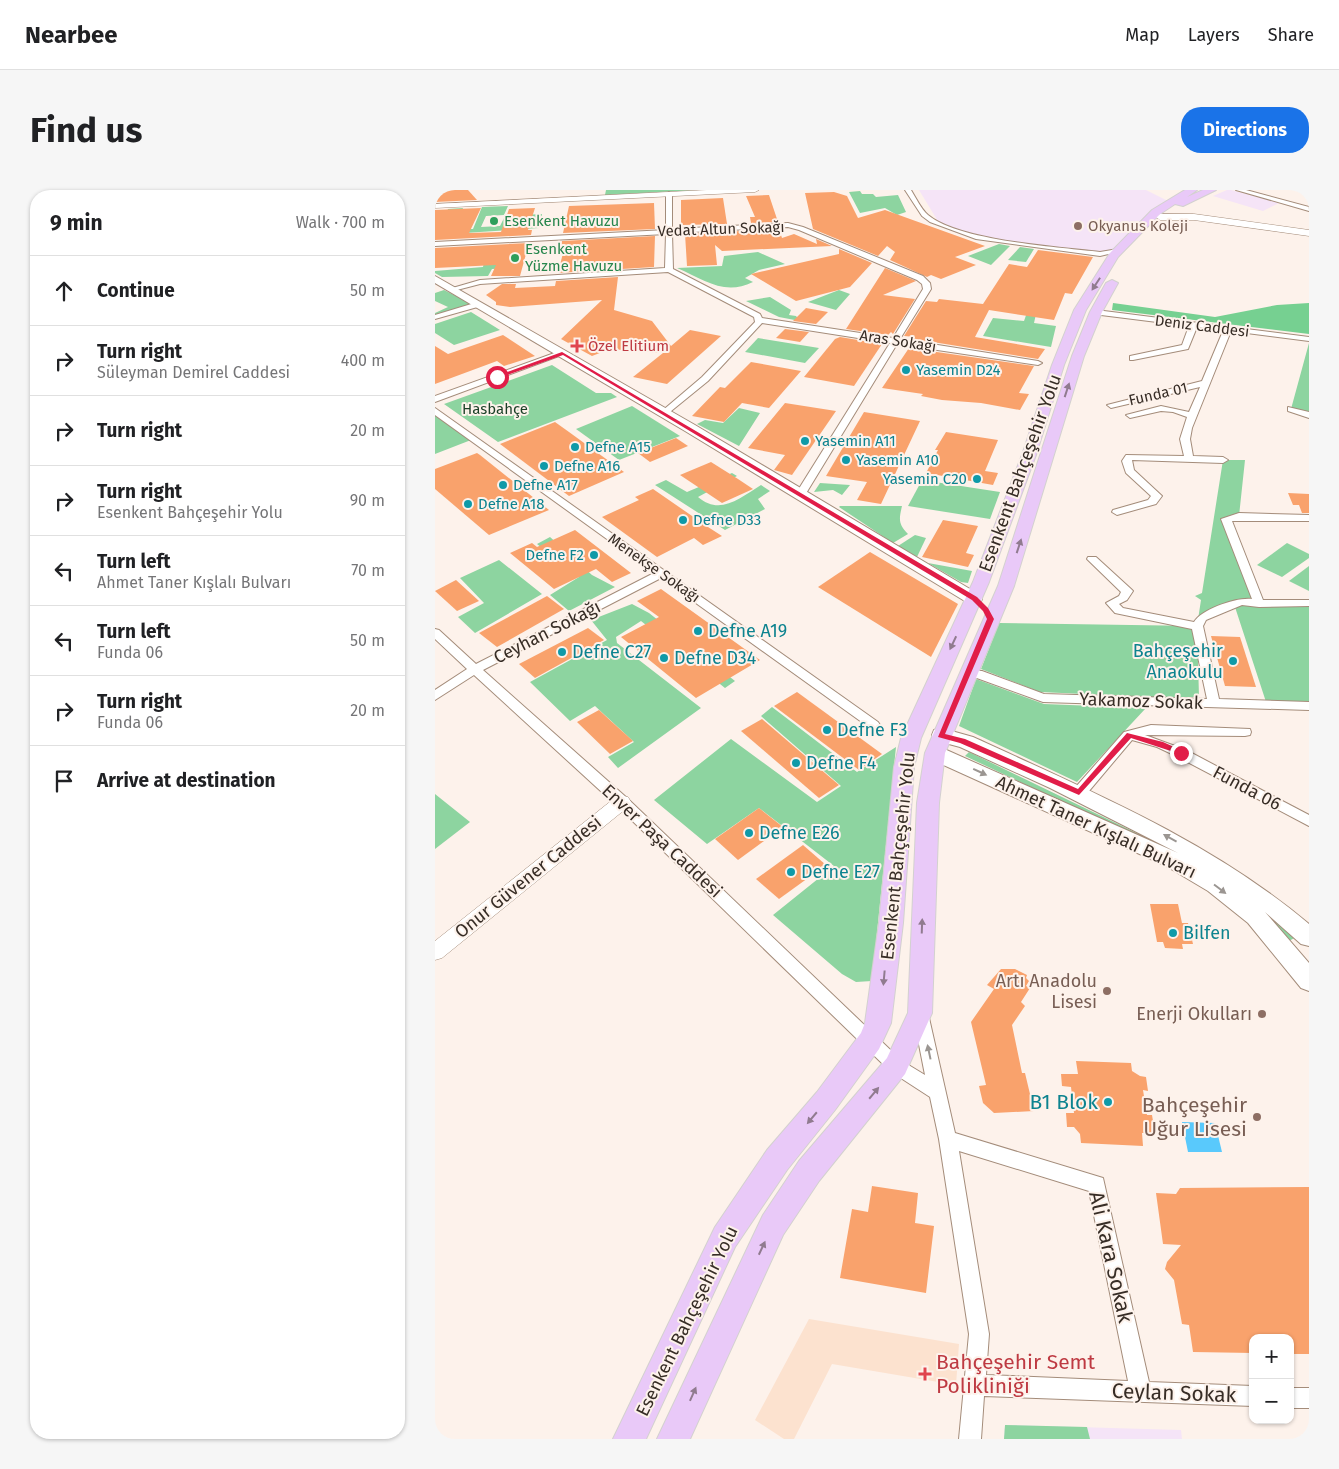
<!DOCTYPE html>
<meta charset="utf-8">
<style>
body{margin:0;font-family:"Fira Sans",sans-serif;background:#f6f6f6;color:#202124}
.controls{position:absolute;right:15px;bottom:15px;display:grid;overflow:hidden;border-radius:10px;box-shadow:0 1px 4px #0004}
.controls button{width:45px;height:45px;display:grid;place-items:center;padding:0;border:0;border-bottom:1px solid #e0e0e0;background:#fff;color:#202124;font:25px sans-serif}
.stop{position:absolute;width:15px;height:15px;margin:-11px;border:4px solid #e11d48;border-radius:50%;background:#fff}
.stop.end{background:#e11d48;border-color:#fff;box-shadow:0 1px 5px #0008}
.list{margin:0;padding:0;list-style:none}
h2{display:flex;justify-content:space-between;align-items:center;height:65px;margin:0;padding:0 20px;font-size:21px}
h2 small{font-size:16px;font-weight:400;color:#757577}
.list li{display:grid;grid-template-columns:32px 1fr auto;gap:15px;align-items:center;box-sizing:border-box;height:70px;padding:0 20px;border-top:1px solid #e0e0e0}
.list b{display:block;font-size:19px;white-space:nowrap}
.list p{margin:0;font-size:16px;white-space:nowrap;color:#757577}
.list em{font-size:16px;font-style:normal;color:#757577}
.icon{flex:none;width:28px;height:28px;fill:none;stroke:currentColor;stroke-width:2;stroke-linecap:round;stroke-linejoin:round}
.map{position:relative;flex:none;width:874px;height:1249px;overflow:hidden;border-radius:20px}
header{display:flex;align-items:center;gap:30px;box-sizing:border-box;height:70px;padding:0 25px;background:#fff;border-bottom:1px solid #e0e0e0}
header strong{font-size:24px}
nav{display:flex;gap:28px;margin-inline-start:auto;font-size:18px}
.intro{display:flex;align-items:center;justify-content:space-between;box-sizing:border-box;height:120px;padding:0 30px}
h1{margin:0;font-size:35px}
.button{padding:12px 22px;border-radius:20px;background:#1a73e8;color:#fff;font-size:18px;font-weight:700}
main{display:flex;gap:30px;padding:0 30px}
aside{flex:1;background:#fff;border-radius:20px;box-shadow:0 1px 4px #0004}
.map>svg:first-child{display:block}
.built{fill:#fce2cf}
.education{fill:#f5e4f7}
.green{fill:#8dd4a0}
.forest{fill:#76d091}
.water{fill:#59c9fc}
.building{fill:#f9a26c}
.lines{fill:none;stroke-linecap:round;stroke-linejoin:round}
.minor-casing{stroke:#a48c7a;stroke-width:2}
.tertiary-casing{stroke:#a48c7a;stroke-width:1}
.secondary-casing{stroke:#a48c7a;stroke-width:2}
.primary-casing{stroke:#d3d1cf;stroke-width:2}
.minor{fill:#fff;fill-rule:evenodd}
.tertiary{fill:#fff;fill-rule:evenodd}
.secondary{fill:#fff;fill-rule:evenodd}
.primary{fill:#e9c9f8;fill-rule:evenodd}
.oneway{fill:#907b8f}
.oneway2{fill:#9b9692}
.route{fill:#e11d48}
.leisure-dot{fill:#2e9e5b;stroke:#fdf2eb;stroke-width:2}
.education-dot{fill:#8d6e63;stroke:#fdf2eb;stroke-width:2}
.health-dot{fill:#e0444e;stroke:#fdf2eb;stroke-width:2}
.culture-dot{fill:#0f9aa8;stroke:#fdf2eb;stroke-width:2}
.labels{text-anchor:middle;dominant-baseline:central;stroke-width:4;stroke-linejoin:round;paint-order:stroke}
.far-leisure-label{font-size:15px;fill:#27864d;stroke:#fdf2eb;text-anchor:start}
.far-education-label{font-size:15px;fill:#785e54;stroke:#fdf2eb;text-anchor:start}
.far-street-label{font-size:15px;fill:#372d26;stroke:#fdf2eb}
.far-health-label{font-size:15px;fill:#be3a42;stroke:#fdf2eb;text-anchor:start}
.far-culture-label{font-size:15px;fill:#0d838f;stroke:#fdf2eb;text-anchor:start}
.far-park-label{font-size:15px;fill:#1a3f26;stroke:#fdf2eb}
.street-label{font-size:18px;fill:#372d26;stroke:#fdf2eb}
.culture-label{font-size:18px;fill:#0d838f;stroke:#fdf2eb;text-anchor:start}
.education-label{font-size:18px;fill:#785e54;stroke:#fdf2eb;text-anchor:end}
.near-culture-label{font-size:21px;fill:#0d838f;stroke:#fdf2eb;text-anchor:end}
.near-education-label{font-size:21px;fill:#785e54;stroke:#fdf2eb;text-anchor:end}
.near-street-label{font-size:21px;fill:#372d26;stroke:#fdf2eb}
.near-health-label{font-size:21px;fill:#be3a42;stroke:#fdf2eb;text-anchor:start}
</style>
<header>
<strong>Nearbee</strong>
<nav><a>Map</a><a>Layers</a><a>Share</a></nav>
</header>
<div class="intro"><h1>Find us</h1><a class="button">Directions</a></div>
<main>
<aside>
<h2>9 min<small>Walk · 700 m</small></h2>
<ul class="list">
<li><svg class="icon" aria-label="ahead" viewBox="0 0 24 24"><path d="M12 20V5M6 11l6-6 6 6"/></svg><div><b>Continue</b></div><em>50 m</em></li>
<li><svg class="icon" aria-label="right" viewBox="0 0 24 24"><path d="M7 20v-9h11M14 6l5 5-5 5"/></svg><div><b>Turn right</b><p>Süleyman Demirel Caddesi</p></div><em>400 m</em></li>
<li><svg class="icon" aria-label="right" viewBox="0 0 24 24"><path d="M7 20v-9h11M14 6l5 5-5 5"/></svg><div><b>Turn right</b></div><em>20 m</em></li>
<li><svg class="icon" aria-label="right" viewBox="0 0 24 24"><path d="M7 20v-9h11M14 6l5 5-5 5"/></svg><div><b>Turn right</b><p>Esenkent Bahçeşehir Yolu</p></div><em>90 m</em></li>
<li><svg class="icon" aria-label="left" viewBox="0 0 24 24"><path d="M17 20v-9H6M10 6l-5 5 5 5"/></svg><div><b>Turn left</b><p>Ahmet Taner Kışlalı Bulvarı</p></div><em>70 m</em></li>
<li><svg class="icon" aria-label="left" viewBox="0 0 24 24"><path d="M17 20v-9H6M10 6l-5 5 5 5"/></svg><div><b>Turn left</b><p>Funda 06</p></div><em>50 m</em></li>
<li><svg class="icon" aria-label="right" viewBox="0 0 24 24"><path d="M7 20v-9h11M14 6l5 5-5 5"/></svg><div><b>Turn right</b><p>Funda 06</p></div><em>20 m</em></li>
<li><svg class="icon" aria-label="arrive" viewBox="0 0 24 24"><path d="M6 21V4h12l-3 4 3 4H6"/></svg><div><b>Arrive at destination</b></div></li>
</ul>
</aside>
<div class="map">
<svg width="874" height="1249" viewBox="0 0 874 1249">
<rect width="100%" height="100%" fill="#fdf2eb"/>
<path class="built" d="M374,1129L524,1154L521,1195L397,1174L359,1249H349L320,1230Z"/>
<g class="education">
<path d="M484,0H711L733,11L681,59L666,62L553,50L504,33Z"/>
<path d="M792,0H796L844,13L828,21L778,6Z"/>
<path d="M570,1235L746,1240L747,1249H569Z"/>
</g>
<g class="green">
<path d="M171,0H262L170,5Z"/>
<path d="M425,1L427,4H438L441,7L463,5L471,22L462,25L450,18L425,23L414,2Z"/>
<path d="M73,16L69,25L51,26L46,37L65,36L70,26L107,24L104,38L0,45L7,39L13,19L28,18L20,39H38L47,17Z"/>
<path d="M564,54L575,56L556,75L533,66Z"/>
<path d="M585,57L599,59L591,72L573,70Z"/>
<path d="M84,62L81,78L57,79L53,86L7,87L0,83V81L48,77L50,68Z"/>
<path d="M323,62L350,74L324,80L310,88L318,92C289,106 270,90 242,78L287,76L289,66Z"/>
<path d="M9,100L37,114L0,126V123L13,117L0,111V103Z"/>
<path d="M404,100L415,104L401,120L373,112Z"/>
<path d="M335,107L356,120L354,125L361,126L365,131L344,127L311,111Z"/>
<path d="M595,114L603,115L599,133L621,136L616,157L548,146L558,128L589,131Z"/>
<path d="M36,122L65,140L19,155L0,143V134Z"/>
<path d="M323,148L384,158L370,173L310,162Z"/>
<path d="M874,153V225L856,219Z"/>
<path d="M117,175L161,203H176L182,207L63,252L9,214Z"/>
<path d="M197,216L245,246L184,270L141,239Z"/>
<path d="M304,218L325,223L304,256L262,234L270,230L288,233Z"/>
<path d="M0,224L36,250L0,264Z"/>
<path d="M788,270H810L804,326L792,329L824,414L874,413V516L832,515L799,414L767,428L762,436L764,507H714L605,502L546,479L564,433L762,436L766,410L760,406L767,403Z"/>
<path d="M297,283L302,286L263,307C285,326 305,308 326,295L335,301L323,309L330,319L290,340L220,295L231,290L252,302Z"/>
<path d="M487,290L565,302L555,329L473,316Z"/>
<path d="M385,293L415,295L407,305L398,300L379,302Z"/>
<path d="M405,316H467C464,329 463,334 473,344L458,353L404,317Z"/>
<path d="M480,345L491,348L482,367L463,356Z"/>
<path d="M115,347L157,385L180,397L134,421L115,405L144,387L102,354Z"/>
<path d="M852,353L874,364V368L847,387L822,375Z"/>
<path d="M64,370L107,404L40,443L23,427L49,413L25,388Z"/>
<path d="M493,373L537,381L533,393L526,392Z"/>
<path d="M874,376V401L854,391Z"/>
<path d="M197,414L214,423L300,491L290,498L206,431L181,447L182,453L266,518L183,578L173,567L199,552L160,516L135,531L95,492L172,450L156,430Z"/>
<path d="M541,489L609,514L711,518L642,592L524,536Z"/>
<path d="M337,517L422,582L461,557L437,791L421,792L407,784L338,725L399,676L324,618L272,654L219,610L296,549L382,612L406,596L326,526Z"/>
<path d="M534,562L778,680L861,747L854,751L744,667L530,566Z"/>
<path d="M0,604L35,632L0,659Z"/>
<path d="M570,1235L652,1237L655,1249H569Z"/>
</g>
<path class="forest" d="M678,113L780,127L842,115L874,113V144L677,120Z"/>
<path class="water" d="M747,932L780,933L787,962H753Z"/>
<g class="building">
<path d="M0,0H33L42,10L0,12Z"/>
<path d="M399,2L412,6L423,28L450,20L550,56L520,67L541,75L506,89L496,85L492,87L455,70L460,62L452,56L443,66L378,39L370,3Z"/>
<path d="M334,5L343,32L316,33L315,27H320L311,6Z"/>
<path d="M288,8L292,34L246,35V10Z"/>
<path d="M219,13L220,39L128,43L134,16Z"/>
<path d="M46,18L34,43L66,42L74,19L100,18L93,40H97L96,45L0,50V20Z"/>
<path d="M344,39L347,48L359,44L382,54L381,49L397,56L287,61L280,55L282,75L252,76L250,44Z"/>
<path d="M220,46L219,77L123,83L129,59H125L127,51Z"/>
<path d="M94,53L85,86H56L61,75L0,78V58Z"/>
<path d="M404,59L437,73L415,97L361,111L316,84L404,64Z"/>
<path d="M603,60L658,67L637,104L630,103L619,130L554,120L540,147L610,159L603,169L479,149L480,147L469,146L491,111L502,112L504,109L548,114L574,74L592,77Z"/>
<path d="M450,78L481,91L448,105L480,109L458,144L456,142L453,145L411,139Z"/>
<path d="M183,87L179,120L217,131L236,156L255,140L286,146L232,194L198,187L228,163L175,159L157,166L126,149L167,110L75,117L61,115V112L51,105L67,94H81L80,98L120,96L121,91Z"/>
<path d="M371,118L393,122L381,134L358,131Z"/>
<path d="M350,139L374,142L365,152L341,148Z"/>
<path d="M68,145L100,166L69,176L62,171L0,194V156L13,164Z"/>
<path d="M405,147L447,154L419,196L369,187L400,149Z"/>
<path d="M474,158L599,176L584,203L594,204L585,220L546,213L507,210L486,206L488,204L447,198Z"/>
<path d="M316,172L366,181L334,218L307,213L289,232L257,226L285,197L290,198Z"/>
<path d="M350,213L401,221L357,285L339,280L350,265L313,258Z"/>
<path d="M429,222L485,231L446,314L422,310L432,292L391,286Z"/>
<path d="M120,232L134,242L189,282L134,306L65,254Z"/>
<path d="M511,242L563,250L550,281L563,283L558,295L491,283L503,260H500Z"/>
<path d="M241,248L253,256L215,272L203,263Z"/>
<path d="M42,263L45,265L114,320L54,345L0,299V279Z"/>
<path d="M276,272L303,289L318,299L287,313L245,285Z"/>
<path d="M218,299L273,337L287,346L268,355L259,348L222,367L167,327L204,310L200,307Z"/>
<path d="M853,303L874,304V323H867L864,315H858Z"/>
<path d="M508,330L543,336L531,363L539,365L533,377L487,367Z"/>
<path d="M140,340L196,383L177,392L161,379L119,399L75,363L97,353L102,357Z"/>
<path d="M435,362L523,414L496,467L383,397Z"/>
<path d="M21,390L44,411L22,421L0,401Z"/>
<path d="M226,399L325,470L261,508L186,447L224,427L202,411Z"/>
<path d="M112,406L129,419L62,457L44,443Z"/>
<path d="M153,438L169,450L100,488L84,474Z"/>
<path d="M776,446L805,447L821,497L790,496Z"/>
<path d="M362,502L447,564L424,580L339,516Z"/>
<path d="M164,520L177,532L198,551L175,564L142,532Z"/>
<path d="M327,529L404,595L384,608L306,541Z"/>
<path d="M324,618L348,637L303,670L280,649Z"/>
<path d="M368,655L391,675L344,709L321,689Z"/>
<path d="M715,714H743L747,733H753L758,754H747L748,759L730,758L728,752H722Z"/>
<path d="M566,779H580L592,785L591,788L594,791L591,796L595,798L586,812L590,816L577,835L587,883H590L599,921L559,923L548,913L544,896L551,895L536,832L559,799L552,795Z"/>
<path d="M641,871L696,873L697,881L705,886L711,887L713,901L708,900L712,925H717L720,943H707L708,956L646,953L645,944L639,937H632L631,923H639L636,897L627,896L626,884H643Z"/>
<path d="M437,996L483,1003L480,1033L499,1036L491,1103L405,1088L417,1019L433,1022Z"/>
<path d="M874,997V1164H855V1148H818V1163L758,1162L754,1135L747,1134L739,1090L730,1079L732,1072L746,1055L728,1054L721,1003L741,1004L745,998Z"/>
</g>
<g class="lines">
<g class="minor-casing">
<g id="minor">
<path d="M470,0H476C481,8 486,19 493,25C524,51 624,57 665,62L683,59L686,61L665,66L541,49L495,32L487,26Z"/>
<path d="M801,0H811L874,17V21Z"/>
<path d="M234,2L237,4V39L353,33L368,37L488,86L495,93L496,99L465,149L603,171L607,173L603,175L462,154L370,305L365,308L360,305L455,153L327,133L273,191L230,226L226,223L227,221L267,187L320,132L319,127L233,82L45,94L18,101L14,99L45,90L230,78L231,44L0,56V52L231,40V4ZM353,37L364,40L482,90L487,94L488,99L458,148L327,128L325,124L238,79L237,43Z"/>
<path d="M43,112L47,114L46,116L0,129V125Z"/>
<path d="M661,120L874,147V151L796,141L757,238L755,249L758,266L788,267L793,270L788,273L697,270L699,280L727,306L721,314L682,325L677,322L678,320L713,310L716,306L691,283L687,271L691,265L749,266L745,249L752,227L738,222L726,221L695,228L691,225L726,216L754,222L765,197L676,218L672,215L767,191L788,141L762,137L753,159L698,170H695V166L747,155L754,136L658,124V120Z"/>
<path d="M125,161L132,163L0,212V206Z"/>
<path d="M853,217L874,222V228L853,221Z"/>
<path d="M0,218L443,532L445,535L443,538H435L226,388L48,480L192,608L467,871L490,885L478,824L480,819L486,817L492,819L520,943L668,988L714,1192L818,1196V1216L549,1206L546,1249H524L534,1144L504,949L495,907L455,881L182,616L39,485L0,510V500L32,479L0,449V439L4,440L41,474L219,383L0,225ZM524,961L654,1001L693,1191L551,1185L554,1144Z"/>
<path d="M804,323L874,325V331H797L828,410H874V416L824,417L807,415L771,430L768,436L784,509L874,512V520L608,512L539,487L537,484L539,481H547L609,504L772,509L757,439L680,423L671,413L684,406L686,402L652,369L653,367H661L696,399L698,401L692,410L684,414L688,418L759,432C767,419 802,407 817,409L786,329Z"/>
<path d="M716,535L815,539L816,542L815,545L810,546L710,545L751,560L874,625V636L741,566L722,557L697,550L649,607H639L637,603L639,599L689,542Z"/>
<rect x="855" y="1198" width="19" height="20"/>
</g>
</g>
<g class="tertiary-casing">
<g id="tertiary">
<path d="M272,0H324L320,2L0,18V14Z"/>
<path d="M759,24L874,40V46L759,30H725L721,27L725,24Z"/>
<path d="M187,606L193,607L196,612L193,617L7,768L0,770V751L181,607Z"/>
</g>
</g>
<g class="secondary-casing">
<g id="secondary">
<path d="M0,86L260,235L545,405L547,409L545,413H533L250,241L0,93Z"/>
<path d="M506,538L538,547C655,601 774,650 874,734V756L866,754L830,722L874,773V801L866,798L813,733L773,701L731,676L493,568L491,563L493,558L500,556L507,558L743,663L615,598L525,557L499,550L497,545L499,540Z"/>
</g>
</g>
<g class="primary-casing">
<g id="primary">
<path d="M750,0H762L752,7L768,0H781L748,16L740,14L725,24L683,67L651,120L629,175L601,265L554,392L486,548L479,577L468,733L456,833L444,859L400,920L352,980L300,1057L211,1249H178L280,1037L332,960L382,902L426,843L430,833L444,733L459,577L466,548L538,392L587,265L617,175L639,120L675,63L717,20Z"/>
<path d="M677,90L683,93L667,122L649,166L579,396L510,563L504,613L497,823L470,884L384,991L348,1045L255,1249H222L328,1025L364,971L452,868L473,823L482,613L490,563L563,396L637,166L655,122L671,93Z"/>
</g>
</g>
<use href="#minor" class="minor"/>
<use href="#tertiary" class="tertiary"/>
<use href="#secondary" class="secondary"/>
<use href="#primary" class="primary"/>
</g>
<defs><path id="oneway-solid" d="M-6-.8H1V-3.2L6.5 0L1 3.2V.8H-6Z" transform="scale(1.25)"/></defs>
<g class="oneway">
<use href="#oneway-solid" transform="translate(661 94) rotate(123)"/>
<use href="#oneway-solid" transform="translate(632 200) rotate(-72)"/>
<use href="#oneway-solid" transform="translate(584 356) rotate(-72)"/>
<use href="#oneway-solid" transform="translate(518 453) rotate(115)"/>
<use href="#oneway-solid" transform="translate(487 736) rotate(-88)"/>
<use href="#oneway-solid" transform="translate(449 788) rotate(95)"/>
<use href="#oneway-solid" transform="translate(439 903) rotate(-50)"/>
<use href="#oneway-solid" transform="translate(377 928) rotate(130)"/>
<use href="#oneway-solid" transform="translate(327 1058) rotate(-65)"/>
<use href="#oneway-solid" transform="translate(258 1204) rotate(-66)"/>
</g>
<g class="oneway2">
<use href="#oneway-solid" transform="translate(545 582) rotate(25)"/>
<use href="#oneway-solid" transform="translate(735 648) rotate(-151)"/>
<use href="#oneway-solid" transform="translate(785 699) rotate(37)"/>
<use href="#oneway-solid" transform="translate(494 862) rotate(-102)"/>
</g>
<path class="route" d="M127,162L542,407L553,418L559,429L510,544L530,549L643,599L692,543L728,552L748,561V565L696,548L644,605L525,553L503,547L552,429L548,421L537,410L128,165L64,188L59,187Z"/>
<g class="leisure-dot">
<circle cx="59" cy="31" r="5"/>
<circle cx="80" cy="68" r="5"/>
</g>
<g class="education-dot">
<circle cx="643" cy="36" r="5"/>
<circle cx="672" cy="801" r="5"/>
<circle cx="827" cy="824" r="5"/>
<circle cx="822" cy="927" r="5"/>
</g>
<g class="health-dot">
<path d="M139.5 148.5h5v5h5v5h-5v5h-5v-5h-5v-5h5z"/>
<path d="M487.5 1176.5h5v5h5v5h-5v5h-5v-5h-5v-5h5z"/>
</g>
<g class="culture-dot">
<circle cx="471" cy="180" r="5"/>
<circle cx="370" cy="251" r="5"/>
<circle cx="140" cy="257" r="5"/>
<circle cx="411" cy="270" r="5"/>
<circle cx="109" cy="276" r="5"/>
<circle cx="542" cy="289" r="5"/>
<circle cx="68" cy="295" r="5"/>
<circle cx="33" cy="314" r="5"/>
<circle cx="248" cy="330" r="5"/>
<circle cx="159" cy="365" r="5"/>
<circle cx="263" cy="441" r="5"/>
<circle cx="127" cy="462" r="5"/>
<circle cx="229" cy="468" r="5"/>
<circle cx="798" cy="471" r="5"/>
<circle cx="392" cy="540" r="5"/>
<circle cx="361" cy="573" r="5"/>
<circle cx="314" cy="643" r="5"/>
<circle cx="356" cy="682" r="5"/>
<circle cx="738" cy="743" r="5"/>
<circle cx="673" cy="912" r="5"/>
</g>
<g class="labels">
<g class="far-leisure-label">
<text x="69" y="31">Esenkent Havuzu</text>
<text x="90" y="59">Esenkent<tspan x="90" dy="17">Yüzme Havuzu</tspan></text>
</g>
<g class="far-education-label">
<text x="653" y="36">Okyanus Koleji</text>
</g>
<g class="far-street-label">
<text transform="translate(286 39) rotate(-2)">Vedat Altun Sokağı</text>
<text transform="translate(767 136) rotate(7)">Deniz Caddesi</text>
<text transform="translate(463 151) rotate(9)">Aras Sokağı</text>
<text transform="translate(723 204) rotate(-13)">Funda 01</text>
<text transform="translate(219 378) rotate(35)">Menekşe Sokağı</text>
</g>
<g class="far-health-label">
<text x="153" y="156">Özel Elitium</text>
</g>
<g class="far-culture-label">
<text x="481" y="180">Yasemin D24</text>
<text x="380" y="251">Yasemin A11</text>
<text x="150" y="257">Defne A15</text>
<text x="421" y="270">Yasemin A10</text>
<text x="119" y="276">Defne A16</text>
<text x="532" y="289" text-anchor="end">Yasemin C20</text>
<text x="78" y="295">Defne A17</text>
<text x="43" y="314">Defne A18</text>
<text x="258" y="330">Defne D33</text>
<text x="149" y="365" text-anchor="end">Defne F2</text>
</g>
<g class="far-park-label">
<text x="60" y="219">Hasbahçe</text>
</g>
<g class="street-label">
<text transform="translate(585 283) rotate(-70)">Esenkent Bahçeşehir Yolu</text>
<text transform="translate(112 442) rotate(-27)">Ceyhan Sokağı</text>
<text transform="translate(706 511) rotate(2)">Yakamoz Sokak</text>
<text transform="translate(812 598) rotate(28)">Funda 06</text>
<text transform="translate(661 637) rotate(25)">Ahmet Taner Kışlalı Bulvarı</text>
<text transform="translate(227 651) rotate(43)">Enver Paşa Caddesi</text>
<text transform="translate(463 666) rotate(-84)">Esenkent Bahçeşehir Yolu</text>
<text transform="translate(93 687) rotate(-39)">Onur Güvener Caddesi</text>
<text transform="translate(252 1131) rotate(-64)">Esenkent Bahçeşehir Yolu</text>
</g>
<g class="culture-label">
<text x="273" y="441">Defne A19</text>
<text x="788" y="461" text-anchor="end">Bahçeşehir<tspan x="788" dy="21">Anaokulu</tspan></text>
<text x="137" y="462">Defne C27</text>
<text x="239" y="468">Defne D34</text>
<text x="402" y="540">Defne F3</text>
<text x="371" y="573">Defne F4</text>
<text x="324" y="643">Defne E26</text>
<text x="366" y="682">Defne E27</text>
<text x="748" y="743">Bilfen</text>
</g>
<g class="education-label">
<text x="662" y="791">Artı Anadolu<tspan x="662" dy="21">Lisesi</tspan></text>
<text x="817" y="824">Enerji Okulları</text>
</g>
<g class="near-culture-label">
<text x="663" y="912">B1 Blok</text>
</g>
<g class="near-education-label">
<text x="812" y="915">Bahçeşehir<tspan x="812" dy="24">Uğur Lisesi</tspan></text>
</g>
<g class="near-street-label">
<text transform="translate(676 1067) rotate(77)">Ali Kara Sokak</text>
<text transform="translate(739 1203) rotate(2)">Ceylan Sokak</text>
</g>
<g class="near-health-label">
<text x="501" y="1172">Bahçeşehir Semt<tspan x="501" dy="24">Polikliniği</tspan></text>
</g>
</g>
</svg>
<div class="controls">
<button>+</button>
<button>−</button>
</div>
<div class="stop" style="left:62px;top:187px"></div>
<div class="stop end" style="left:746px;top:563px"></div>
</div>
</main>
